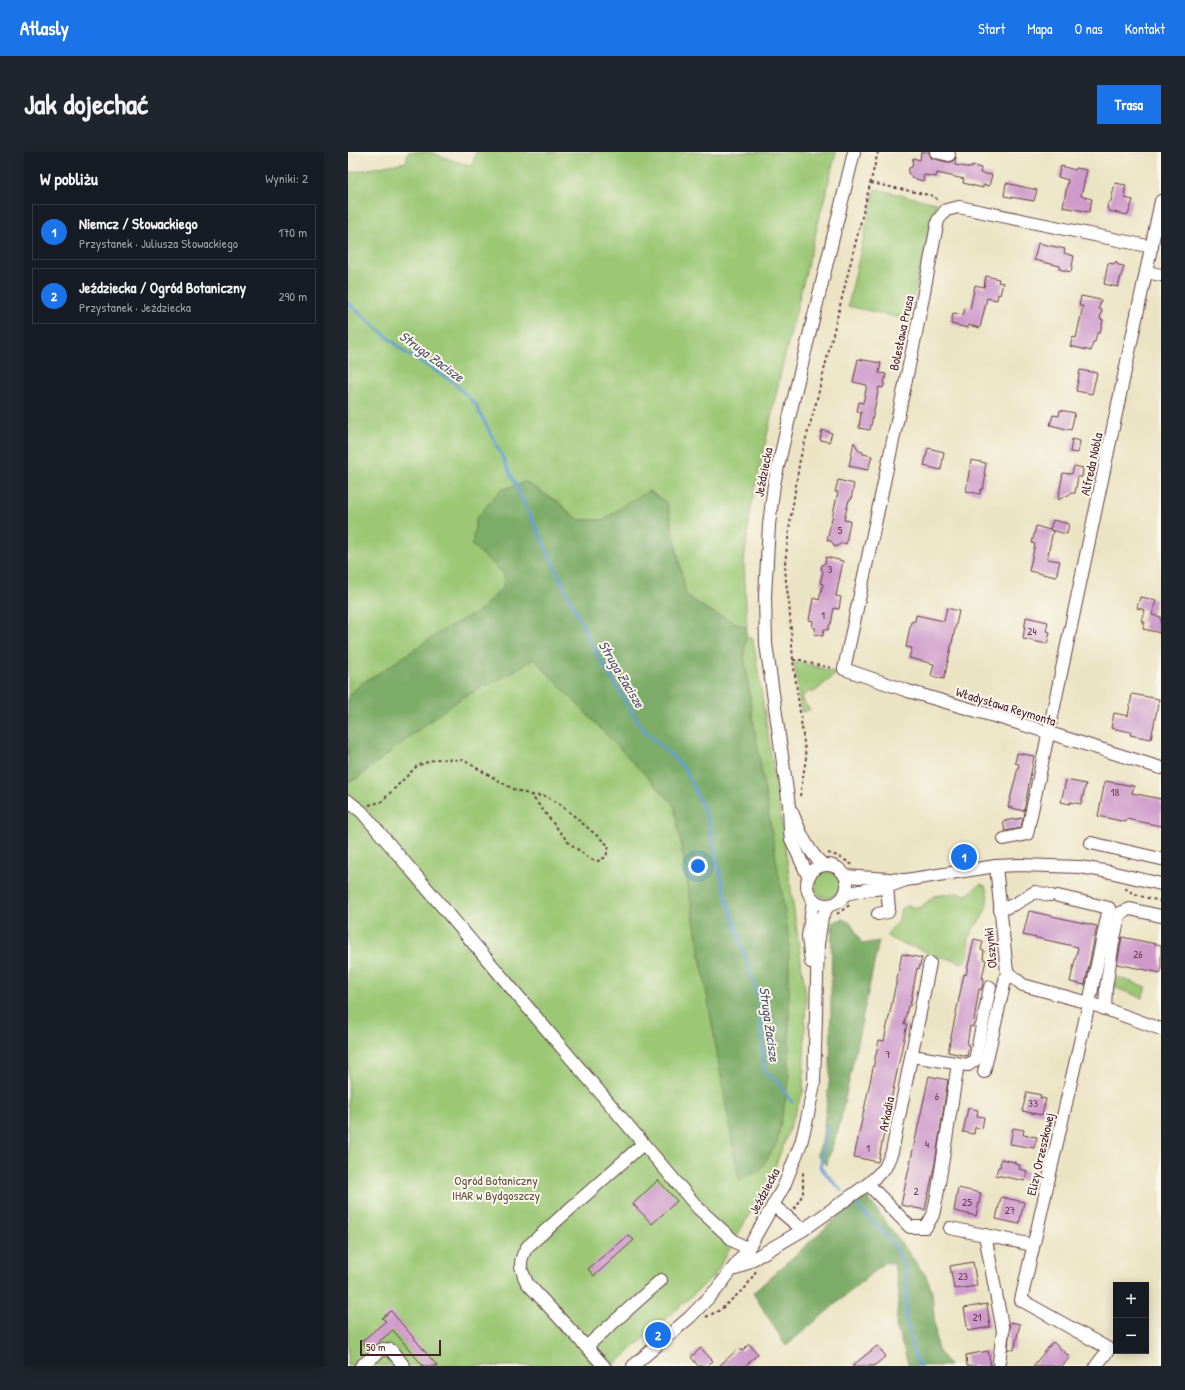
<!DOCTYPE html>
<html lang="pl">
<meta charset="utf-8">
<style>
body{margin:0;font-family:"Patrick Hand",sans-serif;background:#20242c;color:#f1f3f6}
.controls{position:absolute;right:12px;bottom:12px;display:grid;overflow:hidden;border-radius:0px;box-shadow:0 2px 10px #0003}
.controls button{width:36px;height:36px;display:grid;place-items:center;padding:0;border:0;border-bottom:1px solid #363941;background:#171b24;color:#f1f3f6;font:20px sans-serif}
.scale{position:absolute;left:12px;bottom:10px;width:81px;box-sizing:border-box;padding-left:4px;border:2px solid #4a1f2b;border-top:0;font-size:11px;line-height:14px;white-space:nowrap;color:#4a1f2b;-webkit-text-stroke:3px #fbf7ec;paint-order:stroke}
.you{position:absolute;left:350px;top:714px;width:14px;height:14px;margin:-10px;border:3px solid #fff;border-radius:50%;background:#1a73e8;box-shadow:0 0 0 6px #1a73e833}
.badge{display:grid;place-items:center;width:26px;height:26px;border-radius:50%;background:#1a73e8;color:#fff;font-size:13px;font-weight:700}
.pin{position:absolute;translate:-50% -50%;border:2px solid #fff;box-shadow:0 1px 4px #0006}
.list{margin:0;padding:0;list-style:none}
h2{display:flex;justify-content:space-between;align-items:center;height:52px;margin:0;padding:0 16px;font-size:17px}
h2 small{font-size:13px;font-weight:400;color:#9ea1a6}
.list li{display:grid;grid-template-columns:26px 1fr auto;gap:12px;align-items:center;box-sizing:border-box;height:56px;margin:0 8px 8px;padding:0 8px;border:1px solid #363941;border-radius:0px}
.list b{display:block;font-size:15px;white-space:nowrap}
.list p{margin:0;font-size:13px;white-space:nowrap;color:#9ea1a6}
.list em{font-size:13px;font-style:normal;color:#9ea1a6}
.map{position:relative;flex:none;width:813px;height:1214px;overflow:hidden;border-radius:0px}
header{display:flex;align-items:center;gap:24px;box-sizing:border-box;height:56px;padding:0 20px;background:#1a73e8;color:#fff}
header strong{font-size:19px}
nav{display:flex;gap:22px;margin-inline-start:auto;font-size:14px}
.intro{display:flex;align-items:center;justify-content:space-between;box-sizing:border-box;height:96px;padding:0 24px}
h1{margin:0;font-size:28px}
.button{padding:10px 18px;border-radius:0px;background:#1a73e8;color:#fff;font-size:14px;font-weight:700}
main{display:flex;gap:24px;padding:0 24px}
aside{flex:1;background:#171b24;border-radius:0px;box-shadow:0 2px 10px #0003}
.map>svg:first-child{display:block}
.green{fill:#9cc876;stroke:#737450}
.forest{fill:#7dac67;stroke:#646649}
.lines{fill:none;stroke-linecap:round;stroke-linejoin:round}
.stream{stroke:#649ed3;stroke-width:3}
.building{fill:#cd9aca}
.minor-casing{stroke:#623d42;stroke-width:14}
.path{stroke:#623d42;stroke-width:2;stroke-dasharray:3 3;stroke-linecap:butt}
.minor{stroke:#fff;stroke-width:12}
.labels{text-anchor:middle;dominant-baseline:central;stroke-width:4;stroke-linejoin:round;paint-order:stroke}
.number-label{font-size:11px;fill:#6b3e53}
.street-label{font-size:13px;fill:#4a1f2b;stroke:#fbf7ec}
.park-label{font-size:13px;fill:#635242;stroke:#fbf7ec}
.water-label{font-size:14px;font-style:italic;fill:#54526e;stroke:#fbf7ec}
</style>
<header>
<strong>Atlasly</strong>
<nav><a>Start</a><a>Mapa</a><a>O nas</a><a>Kontakt</a></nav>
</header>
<div class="intro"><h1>Jak dojechać</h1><a class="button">Trasa</a></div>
<main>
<aside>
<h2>W pobliżu<small>Wyniki: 2</small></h2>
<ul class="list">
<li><span class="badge">1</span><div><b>Niemcz / Słowackiego</b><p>Przystanek · Juliusza Słowackiego</p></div><em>170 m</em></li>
<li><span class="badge">2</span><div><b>Jeździecka / Ogród Botaniczny</b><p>Przystanek · Jeździecka</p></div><em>290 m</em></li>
</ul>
</aside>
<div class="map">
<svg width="813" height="1214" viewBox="0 0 813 1214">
<rect width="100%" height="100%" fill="#fbf7ec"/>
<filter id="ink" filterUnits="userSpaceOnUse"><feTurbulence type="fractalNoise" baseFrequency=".025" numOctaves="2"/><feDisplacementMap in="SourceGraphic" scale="8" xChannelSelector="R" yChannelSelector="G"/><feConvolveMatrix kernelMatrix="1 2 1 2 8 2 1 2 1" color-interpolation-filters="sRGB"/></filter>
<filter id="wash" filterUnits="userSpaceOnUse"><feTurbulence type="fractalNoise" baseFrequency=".012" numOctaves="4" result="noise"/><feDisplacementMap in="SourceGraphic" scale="16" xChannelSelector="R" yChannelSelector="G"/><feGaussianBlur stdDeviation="0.9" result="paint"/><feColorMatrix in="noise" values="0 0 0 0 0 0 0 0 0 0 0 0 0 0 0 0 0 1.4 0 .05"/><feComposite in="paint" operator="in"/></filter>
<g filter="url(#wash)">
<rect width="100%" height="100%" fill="#ebe4c4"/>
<g class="green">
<path d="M60,0H81L124,15L128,0H488L435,211L403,356L396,409L399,476L360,458L338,443L319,351H279L256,368H232L223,362L210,350L324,461L405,487L433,666L458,845L455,940L424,1023L366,1124L265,1214H0V21L58,10Z"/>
<path d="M527,37L588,51L561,168L500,154Z"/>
<path d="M446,510H452L489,521L465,541L462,539L453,546L462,558L453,560Z"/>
<circle cx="479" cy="733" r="13"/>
<path d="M633,732L637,734C642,744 639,757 633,767C629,772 622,779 621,786C620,795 623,807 614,811L591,804H581L577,799L559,793L541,786L539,784L540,781L551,768L553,757L560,753L568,756L573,755L586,744L609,741L618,743C624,740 627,735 633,732Z"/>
<path d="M769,825L798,835L794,846L766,835Z"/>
</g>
<g class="forest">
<path d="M176,329L210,350L223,362L232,368H256L279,351L301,339L319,351L338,443L360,458L399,476L396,502L406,573L441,785V929L429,991L412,1018L391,1028L326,653L186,507L158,524L115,545L79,571L10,626L0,630V546L12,532L39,516L92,480L131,459L155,436L156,422L124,393L128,367L152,338L172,332Z"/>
<path d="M494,767L503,771L514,792L531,789L491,975L478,1013L469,1002L474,990L482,924L484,771Z"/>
<path d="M519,1045L578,1124L584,1140L589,1197L602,1214H561L548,1174L551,1139L546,1112L537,1110L438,1194L405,1141L495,1060Z"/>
</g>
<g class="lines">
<g class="stream">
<path d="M0,151L58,201L104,229L128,253L149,294L246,497L293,575L338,618L359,665L378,746L410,844L417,920L431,931L444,950"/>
<path d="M480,973L472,1015L494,1039"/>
<path d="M508,1052L544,1090L558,1117L559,1134L558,1166L567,1205L572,1214"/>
</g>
</g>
<g id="blocks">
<g class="building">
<path d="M573,0H581L583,6L599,10H604L608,5L607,13L624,16V14L633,16L632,21L644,23L641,34L635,33V36L615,31L616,27L589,21L588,25L576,23L575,29L564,26L560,21L561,16L564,15L565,6L572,8Z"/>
<path d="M713,14L727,18L728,16L739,18L733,44L744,47L741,60L715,55L720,28L710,25Z"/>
<path d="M658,31L689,38L686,49L656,44Z"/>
<path d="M767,31L778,33L776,43H778L777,46L785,48L780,63L761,59L759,56L760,51L763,49Z"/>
<path d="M690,91L717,97L716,101L726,104L723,120L711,117L712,114L686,108Z"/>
<path d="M768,109L770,113L776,114L770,135L756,132L760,111L766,112Z"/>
<path d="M638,124L651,127L650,130L655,131L652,143L650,142L649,148L639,146L632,176L620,173V176L603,172L605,161L615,163L617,156L622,157L627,133L636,135Z"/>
<path d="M733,144L753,148L751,157L754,158L752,167L755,168L752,181H749L747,190H745L743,199L722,194L725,185L728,186L735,154H731Z"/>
<path d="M510,207L533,211L531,221L538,222L535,236L531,235L522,278L511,276L513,260L509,259L511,250L515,251L519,233L505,230Z"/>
<path d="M732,218L749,221L744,242L728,239Z"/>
<path d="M712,258L727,261L723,278L702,273L705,263L711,264Z"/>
<path d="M474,278L484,281L481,290L472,288Z"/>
<path d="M724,287L732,289L730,301L722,300Z"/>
<path d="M506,290L511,299L515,300V302L524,304L520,318L501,314Z"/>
<path d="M580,296L596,300L593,318L576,314Z"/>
<path d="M623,308L638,311L636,323H638L635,337H633L632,342L618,339Z"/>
<path d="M726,314L735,316L734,325H730L727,341H724L710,348L715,321L724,322Z"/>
<path d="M490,328L506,332L503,348H501L496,368L502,369L498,392L494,391L487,395L483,389L479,388L490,340H487Z"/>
<path d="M705,368L721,372L719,382L702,378Z"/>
<path d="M688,374L705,379L699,407L712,409L708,425L681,419L687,392L684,391Z"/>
<path d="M478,405L495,409L488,444L493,445L491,457L486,456L483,472H482L480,478L476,477L475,484L466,482L468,476L464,475L465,469L461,468L465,446L471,448L475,432L472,431L475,419L473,417L474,413L477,411Z"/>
<path d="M792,445L808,448L804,463L813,465V481L795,477L797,470H794L797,458L789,456Z"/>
<path d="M599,456L611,459L596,527L583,524L586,512L561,506L564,496L558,495L563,470L567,469L568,463L596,469Z"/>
<path d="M678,465L700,470L698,479L702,480L699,492L675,487Z"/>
<path d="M784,542L811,547L803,587L782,583L783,580L763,576L766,561L780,564Z"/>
<path d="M669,601L686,604L676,659L660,655L671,612L667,611Z"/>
<path d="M718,628L738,632L733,652L722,650V652L713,650Z"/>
<path d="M757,629L786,634L784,641L813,647V674L779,667L778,670L750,664Z"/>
<path d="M675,666L673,676L657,679L655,669Z"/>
<path d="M681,759L749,774L737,833L722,830L730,795L675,783Z"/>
<path d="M774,785L813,793V821L769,812Z"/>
<path d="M626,787L635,789L633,798L636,799L635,807L638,808L634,826H636L633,838L631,837L625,875L622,874L619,893H621L619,904L600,900L616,822L618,823Z"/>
<path d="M554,802L574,806L571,817L569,816L562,854H560L556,872H559L530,1010L506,1005L531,888L536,889Z"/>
<path d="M581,924L600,928L587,1011L577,1058L553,1053Z"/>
<path d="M679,940L693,943L692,946L698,947L694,963L674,959Z"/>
<path d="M620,956L630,958L629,964L636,965L634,977L627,975L626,982L615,980Z"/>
<path d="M665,976L676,978L675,983L689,985L686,996L662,992Z"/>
<path d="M653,1007L667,1010V1012L672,1013L671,1017L679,1019L677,1029L648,1023L650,1015H652Z"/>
<path d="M310,1028L329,1049L304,1072L285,1052Z"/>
<path d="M610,1036L633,1041L628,1064L606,1059Z"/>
<path d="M653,1045L676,1050L671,1072L648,1067Z"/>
<path d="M280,1083L286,1088L246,1124L240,1117Z"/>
<path d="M625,1110L629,1134L606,1137L602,1114Z"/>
<path d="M639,1152L642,1175L620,1179L616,1156Z"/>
<path d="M43,1159L81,1204L89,1214H75L45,1178L21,1198L14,1189L38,1169L34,1166Z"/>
<path d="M662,1170L672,1172L666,1198L660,1197Z"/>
<path d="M705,1190L722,1205L714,1214H685Z"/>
<path d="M401,1192L410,1202L397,1214H371L391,1196L394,1199Z"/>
<path d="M529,1194L538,1204L526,1214H504Z"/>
<path d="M353,1196L365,1209L359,1214H350L343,1205Z"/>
<path d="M640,1199L643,1214H619L618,1203Z"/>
</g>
</g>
</g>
<g filter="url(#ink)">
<use href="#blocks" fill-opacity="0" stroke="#623d42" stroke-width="1"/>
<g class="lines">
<g class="minor-casing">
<g id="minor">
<path d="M588,0L601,3"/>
<path d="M804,95L611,55L598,58L590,68L568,181L496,517L560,539L663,569L813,616"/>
<path d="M798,120L813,123"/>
<path d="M0,649L14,660L350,1056L386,1089L400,1097"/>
<path d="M444,660C452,680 459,698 475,713"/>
<path d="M656,687L679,682L813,49"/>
<path d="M743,691L813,707"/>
<circle cx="479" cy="733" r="20"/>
<path d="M460,724L443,687L442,678L441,653L418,492L417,444L421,373L426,332L446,245L506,0"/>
<path d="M497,724L555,728"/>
<path d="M497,742L517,738L536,736L558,728L648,714L672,713L732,715L762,720L813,732"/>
<path d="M710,744L761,756L741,851L813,877"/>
<path d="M652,758L667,752L687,740L702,743"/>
<path d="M530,762L540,760L541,757L539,735"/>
<path d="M463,810L460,785L465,748"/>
<path d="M659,820L675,833L741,851L673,1148L761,1197L748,1214"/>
<path d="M757,857L758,836L765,790L772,761L782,757L813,764"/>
<path d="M564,904L620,913L627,908L642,835"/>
<path d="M636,920L659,820L648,714"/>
<path d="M520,1032L562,1075H578L585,1063L589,1044L610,912"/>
<path d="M425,1053L455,1078"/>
<path d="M602,1076L685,1093"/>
<path d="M637,1083L655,1179L651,1210"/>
<path d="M388,1117L455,1078L520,1032L537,1016L544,1000L582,811"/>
<path d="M238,1195L313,1128"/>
<path d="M13,1214L35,1197L43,1198L56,1214"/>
<path d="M256,1214L179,1131C172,1116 170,1110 179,1095L295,992"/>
<path d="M285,1214L342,1165L369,1137L400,1097L436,1034L453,991L459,967L466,932L470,792L474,765L480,754"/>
</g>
</g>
<g class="path">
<path d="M523,31L586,44L591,50"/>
<path d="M445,508H453L468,513L485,516"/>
<path d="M452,644L458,606L445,508L441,450L438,430L437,411L442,371L452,307L467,255L530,0"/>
<path d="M21,653L33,650L69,614L88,607L115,608L165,637L183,643L220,690L242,707L250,709L258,705L261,694L212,652L197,644L183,643"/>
<path d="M480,701L490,704L505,713"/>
<path d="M777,736C787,744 800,746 813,749"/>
<path d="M489,762L503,752"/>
<path d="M446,1057L455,1042V1018"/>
<path d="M358,1165L372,1158L398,1135L408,1119"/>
</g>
<use href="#minor" class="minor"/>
</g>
</g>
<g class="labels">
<g class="number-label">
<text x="492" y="378">5</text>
<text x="482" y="417">3</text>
<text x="475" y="463">1</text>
<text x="684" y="479">24</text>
<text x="767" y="640">18</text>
<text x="790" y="802">26</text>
<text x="540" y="902">7</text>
<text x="589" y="944">6</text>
<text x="685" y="951">33</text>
<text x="579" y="992">4</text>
<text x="520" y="996">1</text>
<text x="568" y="1039">2</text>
<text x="619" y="1050">25</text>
<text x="662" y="1058">27</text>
<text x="615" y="1124">23</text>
<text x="629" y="1165">21</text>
</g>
<g class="street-label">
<text transform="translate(553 181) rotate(-78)">Bolesława Prusa</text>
<text transform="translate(743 312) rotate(-78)">Alfreda Nobla</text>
<text transform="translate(415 320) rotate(-79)">Jeździecka</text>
<text transform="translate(658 554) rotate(17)">Władysława Reymonta</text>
<text transform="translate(642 796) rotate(-96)">Olszynki</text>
<text transform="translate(538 962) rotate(-79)">Arkadia</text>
<text transform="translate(692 1002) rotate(-77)">Elizy Orzeszkowej</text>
<text transform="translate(416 1039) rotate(-62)">Jeździecka</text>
</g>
<g class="park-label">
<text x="148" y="1028">Ogród Botaniczny<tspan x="148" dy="15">IHAR w Bydgoszczy</tspan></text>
</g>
<g class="water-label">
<text transform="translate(84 204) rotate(36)">Struga Zacisze</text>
<text transform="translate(274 522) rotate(59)">Struga Zacisze</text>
<text transform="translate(422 872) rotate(82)">Struga Zacisze</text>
</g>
</g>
</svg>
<div class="controls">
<button>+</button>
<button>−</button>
</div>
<div class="scale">50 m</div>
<div class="you"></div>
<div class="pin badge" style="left:616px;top:705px">1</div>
<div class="pin badge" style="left:310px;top:1183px">2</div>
</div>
</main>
